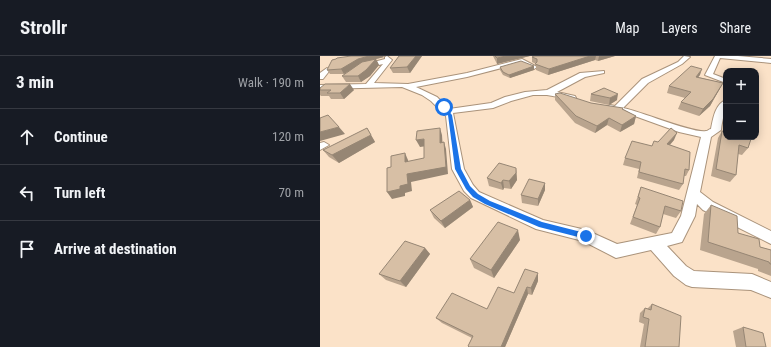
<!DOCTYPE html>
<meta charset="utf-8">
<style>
body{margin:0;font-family:"Roboto Condensed",sans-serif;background:#242831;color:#f1f3f6}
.controls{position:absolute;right:12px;top:12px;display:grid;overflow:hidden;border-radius:8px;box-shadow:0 2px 10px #0003}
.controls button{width:36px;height:36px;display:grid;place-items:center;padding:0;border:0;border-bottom:1px solid #363941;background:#171b24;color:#f1f3f6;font:20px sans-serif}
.stop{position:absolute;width:12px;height:12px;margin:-9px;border:3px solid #1a73e8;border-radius:50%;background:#fff}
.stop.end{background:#1a73e8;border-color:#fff;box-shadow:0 1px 4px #0008}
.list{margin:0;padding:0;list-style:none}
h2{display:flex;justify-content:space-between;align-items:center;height:52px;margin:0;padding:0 16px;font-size:17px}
h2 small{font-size:13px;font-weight:400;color:#9ea1a6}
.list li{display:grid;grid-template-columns:26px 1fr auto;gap:12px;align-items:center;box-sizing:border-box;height:56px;padding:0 16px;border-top:1px solid #363941}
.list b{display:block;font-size:15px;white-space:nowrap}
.list em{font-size:13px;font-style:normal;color:#9ea1a6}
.icon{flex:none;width:22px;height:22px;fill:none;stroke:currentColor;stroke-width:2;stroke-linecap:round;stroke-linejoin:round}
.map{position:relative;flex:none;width:451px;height:291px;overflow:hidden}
header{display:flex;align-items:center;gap:24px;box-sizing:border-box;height:56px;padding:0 20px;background:#171b24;border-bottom:1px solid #363941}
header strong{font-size:19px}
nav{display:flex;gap:22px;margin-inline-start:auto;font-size:14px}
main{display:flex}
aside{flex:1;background:#171b24}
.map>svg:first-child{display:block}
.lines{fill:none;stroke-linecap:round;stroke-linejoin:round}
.minor-casing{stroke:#aa937b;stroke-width:2}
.minor{fill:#fff;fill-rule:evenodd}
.wall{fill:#b9a48e}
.shaded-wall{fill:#968674}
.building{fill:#d7bfa5;stroke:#968674}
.route{fill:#1a73e8}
</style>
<header>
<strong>Strollr</strong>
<nav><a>Map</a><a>Layers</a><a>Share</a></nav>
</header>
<main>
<aside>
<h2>3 min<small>Walk · 190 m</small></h2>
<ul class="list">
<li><svg class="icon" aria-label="ahead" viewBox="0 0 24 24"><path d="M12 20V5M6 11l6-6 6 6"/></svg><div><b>Continue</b></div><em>120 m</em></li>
<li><svg class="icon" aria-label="left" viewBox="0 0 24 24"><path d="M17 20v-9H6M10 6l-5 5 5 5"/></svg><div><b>Turn left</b></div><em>70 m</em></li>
<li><svg class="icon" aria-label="arrive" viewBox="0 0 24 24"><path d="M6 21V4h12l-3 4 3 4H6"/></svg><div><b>Arrive at destination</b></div></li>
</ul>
</aside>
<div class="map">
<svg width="451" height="291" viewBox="0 0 451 291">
<rect width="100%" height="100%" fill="#fbe2c8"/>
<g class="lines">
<g class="minor-casing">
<g id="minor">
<path d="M364,0L370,1L362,8L328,27L303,52C320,55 374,78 386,75C388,75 389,73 391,73C393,63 395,48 406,44C406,54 402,63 401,74L391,81L380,136L393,146L451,175V188L383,154L377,148L375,160L362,186L347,190L366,210L374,215L432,218L451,226V242L431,234L372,231L366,229L354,220L331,194L296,202L263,185L216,173L151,142L144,135L132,113L126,60L111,45L102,39L82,31L0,33V29L46,28L63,8L41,13L39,12V10L65,3V1L67,0L72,4L54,27L88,28L147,17L202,3L217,11L214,13L201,7L147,21L96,31L117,41L129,53L171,47L185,41L205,36L227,34L260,17L284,15V17L265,21L237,36L255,40L256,42L255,44L227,39H213L191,45L173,52L133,57L144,113L153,129L159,136L223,164L266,174L297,188L352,177L361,160L381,81L359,76L312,59L287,54L286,52L290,49L295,50L322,23L358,6Z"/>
<path d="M395,0H418L451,3V7L400,2L393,18L406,23V27L385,19Z"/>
<path d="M7,12L10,14L3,23H0V17Z"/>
<path d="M4,86L9,89L0,94V87Z"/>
</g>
</g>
<use href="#minor" class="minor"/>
</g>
<g class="wall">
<path d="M31,0H63L64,1L56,3L59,9L50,20L41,26H26L22,20L37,10L24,18H10L7,14Z"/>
<path d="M79,0H102L90,17H73L70,12Z"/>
<path d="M173,0H210L177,8Z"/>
<path d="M214,0H295L278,5L275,4L228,19L216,14V8L212,6V1Z"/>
<path d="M214,10V14L190,22L183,19L180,14V11Z"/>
<path d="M380,19L378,21L403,27L390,50L379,60L358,53L361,46L365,42L347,37L349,30Z"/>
<path d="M0,32L34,34L24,43H11L9,40H1L0,39Z"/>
<path d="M284,32L297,44L289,49L270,45L271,38Z"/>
<path d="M235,38L271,47L303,53L316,60L314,68L300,76L287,69L275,77L255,67L235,44Z"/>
<path d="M402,75L428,83V92L422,99L418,98L416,119L410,126L391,120L398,82Z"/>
<path d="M51,79L55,86L19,107L9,101L3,94Z"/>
<path d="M354,84L350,89L369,114L366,120H364L363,128L359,134L317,122L319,113L303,109L305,102L332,90L338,86Z"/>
<path d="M196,112L197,124L191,133L184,132L183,134L169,130L167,122Z"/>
<path d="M225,127V134L218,150L202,147L201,139Z"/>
<path d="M321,131L361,155L356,162L343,158L340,171L336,178L310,168L317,149L315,148Z"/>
<path d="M150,144L153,151L125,172L114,162L110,154Z"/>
<path d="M391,149L418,177L440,191L451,194V220L438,215V213L380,194L384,158Z"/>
<path d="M200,184L174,222L154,212L150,203Z"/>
<path d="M105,192L110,198L86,231L66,224L59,218Z"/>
<path d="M218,225L212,239L208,238L185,291H149L148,290L152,282L122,267L116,262L167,253L194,237Z"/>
<path d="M332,248L359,291H320L324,268L319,266L320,257L325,252L327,253Z"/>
<path d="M423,271L446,291H416L413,275Z"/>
</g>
<g class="shaded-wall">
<path d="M49,0H63L64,1L56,3L59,9L50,20L41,26L38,20L41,8L24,18L21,13L38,3Z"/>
<path d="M96,0H102L90,17L87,11Z"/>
<path d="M186,0H210L177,8V2Z"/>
<path d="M270,0H276L275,4L228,19L229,13Z"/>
<path d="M279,0H295L278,5Z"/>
<path d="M214,10V14L190,22L189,19Z"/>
<path d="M382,13L380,19L373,27L376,21Z"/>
<path d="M403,27L390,50L379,60L383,53Z"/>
<path d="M30,28L34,34L24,43L20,37Z"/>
<path d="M298,38L297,44L289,49L290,42Z"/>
<path d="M316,60L314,68L300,76L302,69Z"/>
<path d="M289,62L287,69L275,77L277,70Z"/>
<path d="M19,71L25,78L0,85V76Z"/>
<path d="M47,72L55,86L19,107L12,99Z"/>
<path d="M120,72L122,79L123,94L120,87Z"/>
<path d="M357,77L354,84L344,95L347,88Z"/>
<path d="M104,83L107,90L100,91L96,84Z"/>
<path d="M124,86L126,93L128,118L91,126L92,135L85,137V140L72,143L67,136L80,130L87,118Z"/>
<path d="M85,97L88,104L89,113L85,106Z"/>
<path d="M196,112L197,124L191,133L189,125Z"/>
<path d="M183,124L184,132L183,134L181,127Z"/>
<path d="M225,127V134L218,150V143Z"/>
<path d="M150,144L153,151L125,172L121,165Z"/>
<path d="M198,174L200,184L174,222L171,214Z"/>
<path d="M105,192L110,198L86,231L80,225Z"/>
<path d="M218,217V225L212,239L211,232Z"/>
<path d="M207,231L208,238L185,291H181Z"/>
</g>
<g class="building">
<path d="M31,0H49L38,3L21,13L7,14L12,4L16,3L17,2Z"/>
<path d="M79,0H96L87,11L70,12Z"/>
<path d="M175,0H186L177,2Z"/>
<path d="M214,0H270L229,13L215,8L217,6V3L212,1Z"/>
<path d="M56,3L46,14L38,20H22L42,6Z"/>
<path d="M201,5L214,10L189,19L183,16L180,11Z"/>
<path d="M371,10L382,13L376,21L403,27L393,43L383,53L361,46L371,36L349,30Z"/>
<path d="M5,28H30L20,37H7L11,34H0V32Z"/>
<path d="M284,32L298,38L290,42L271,38Z"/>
<path d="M240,37L271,47L303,52L302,53L316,60L302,69L289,62L277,70L256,60L235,38Z"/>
<path d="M8,59L19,71L0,76V62Z"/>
<path d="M47,72L51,79L12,99L3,94Z"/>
<path d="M120,72V87L124,86L126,111L87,118L88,128L80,130V133L67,136V112L71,111V100L85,97V106L104,102V83L96,84L97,75Z"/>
<path d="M351,72L357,77L347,88L370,96L369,114L365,113L363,128L319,116L321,106L305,102L312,85L332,90L334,85L338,86Z"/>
<path d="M402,75L406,76V81H429L428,83H431L428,92L419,89L416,119L396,113Z"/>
<path d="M179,107L196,112V117L189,125L183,124L181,127L167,122Z"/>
<path d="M209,123L225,127L218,143L201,139Z"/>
<path d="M321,131L363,145L361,155L345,150L340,171L313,161L320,142L318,141Z"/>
<path d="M139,135L150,144L121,165L110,154Z"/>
<path d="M391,149L417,160L418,177L439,183L440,191L451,194V208H450L449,206L388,186Z"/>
<path d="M178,166L198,174L171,214L150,203Z"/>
<path d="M85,185L105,192L80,225L59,218Z"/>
<path d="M205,213L218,217L211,232L207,231L181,291H149L148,290L153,280L116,262L132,237L167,253L178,231L194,237Z"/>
<path d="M332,248L361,260L359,291H325L329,263L323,261L325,252L331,254Z"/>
<path d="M423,271L443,277L446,291H426Z"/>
</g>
<path class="route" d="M124,50L132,59L141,113L150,130L158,138L170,145L222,166L269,178V183H266L219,171L165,148L153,141L146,133L135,113L128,59L122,51Z"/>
</svg>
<div class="controls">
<button>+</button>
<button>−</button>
</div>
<div class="stop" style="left:124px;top:51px"></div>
<div class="stop end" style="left:266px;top:180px"></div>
</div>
</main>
